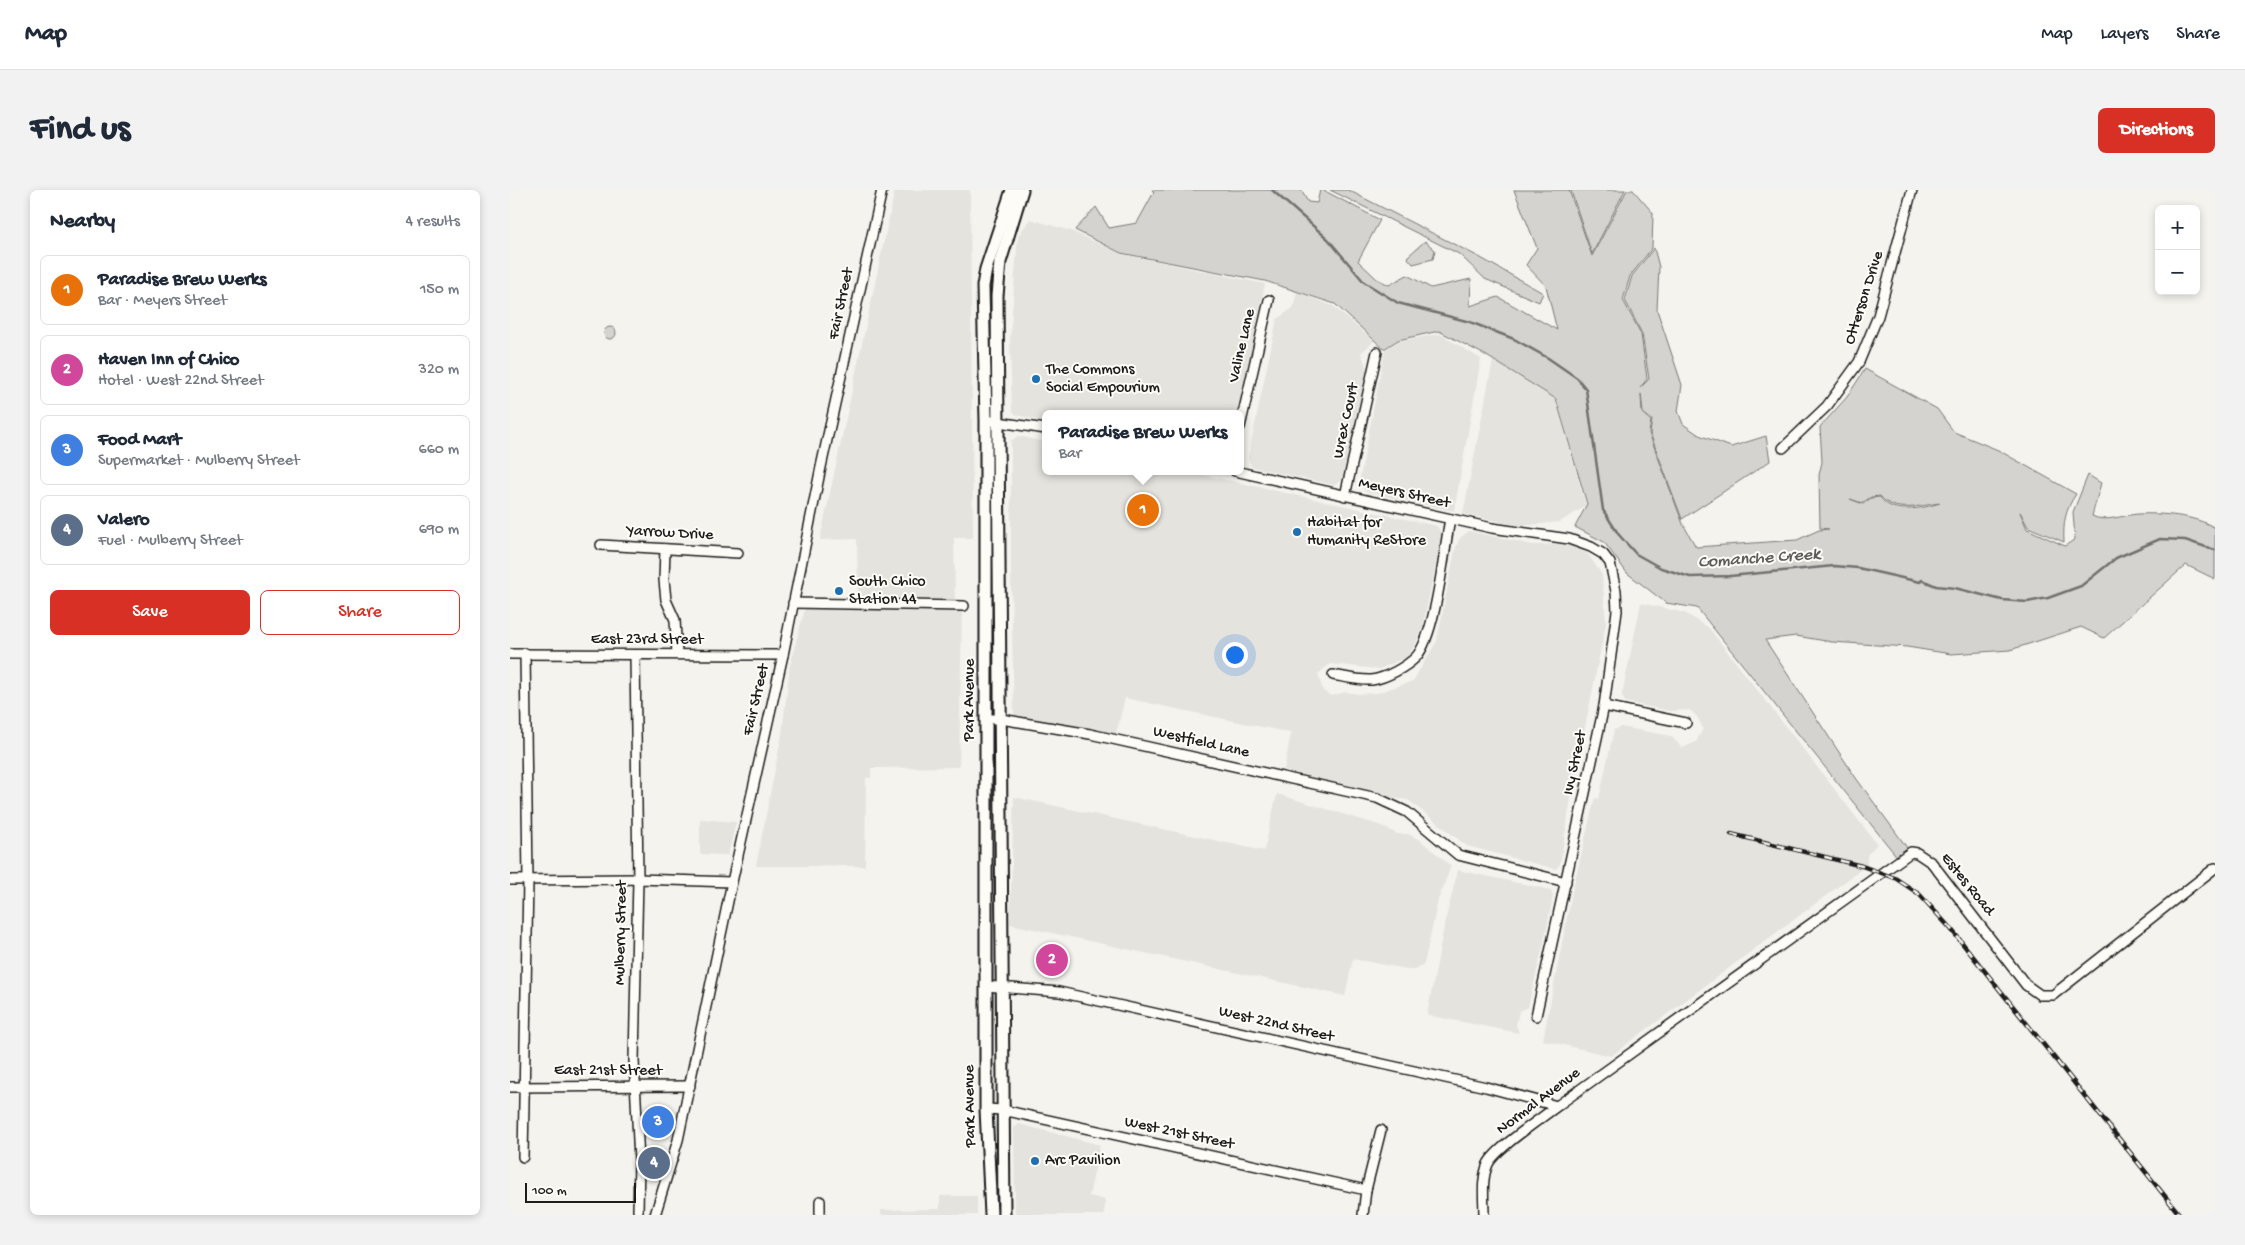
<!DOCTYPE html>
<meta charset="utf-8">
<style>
body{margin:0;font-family:"Gochi Hand",sans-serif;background:#f2f2f3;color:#1f2937}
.controls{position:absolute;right:15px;top:15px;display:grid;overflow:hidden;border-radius:8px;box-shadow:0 2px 8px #0003}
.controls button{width:45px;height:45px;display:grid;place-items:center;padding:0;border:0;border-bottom:1px solid #e0e1e3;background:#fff;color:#1f2937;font:25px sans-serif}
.scale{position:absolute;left:15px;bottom:12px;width:111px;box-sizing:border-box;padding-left:5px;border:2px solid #1c1c1c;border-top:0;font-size:14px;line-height:18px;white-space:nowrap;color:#1c1c1c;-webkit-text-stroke:4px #fdfcf7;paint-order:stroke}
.you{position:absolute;left:724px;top:464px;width:18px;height:18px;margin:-12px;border:4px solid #fff;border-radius:50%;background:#1a73e8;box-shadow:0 0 0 8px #1a73e833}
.badge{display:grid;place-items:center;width:32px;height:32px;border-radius:50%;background:#d93025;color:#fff;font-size:16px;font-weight:700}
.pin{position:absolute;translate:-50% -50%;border:2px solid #fff;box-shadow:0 1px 5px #0006}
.popup{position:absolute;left:532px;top:220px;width:202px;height:65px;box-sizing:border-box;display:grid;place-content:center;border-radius:8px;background:#fff;filter:drop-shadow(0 1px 4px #0005);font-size:16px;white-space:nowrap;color:#747a83}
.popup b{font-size:19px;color:#1f2937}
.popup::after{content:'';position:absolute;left:50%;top:100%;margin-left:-10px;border:10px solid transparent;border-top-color:#fff}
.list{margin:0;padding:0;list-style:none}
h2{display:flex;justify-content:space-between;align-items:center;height:65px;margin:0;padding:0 20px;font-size:21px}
h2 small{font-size:16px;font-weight:400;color:#747a83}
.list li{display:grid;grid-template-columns:32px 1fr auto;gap:15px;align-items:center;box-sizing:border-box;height:70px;margin:0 10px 10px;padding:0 10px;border:1px solid #e0e1e3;border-radius:8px}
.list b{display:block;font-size:19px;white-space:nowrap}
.list p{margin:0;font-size:16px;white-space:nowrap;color:#747a83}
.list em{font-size:16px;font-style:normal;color:#747a83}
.actions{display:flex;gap:10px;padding:15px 20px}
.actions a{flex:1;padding:11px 0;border:1px solid #d93025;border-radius:8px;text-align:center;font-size:18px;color:#d93025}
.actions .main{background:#d93025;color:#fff}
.map{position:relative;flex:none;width:1705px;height:1025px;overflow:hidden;border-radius:8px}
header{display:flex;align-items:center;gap:30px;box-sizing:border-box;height:70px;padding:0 25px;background:#fff;border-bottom:1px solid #e0e1e3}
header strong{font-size:24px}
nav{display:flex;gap:28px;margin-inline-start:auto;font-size:18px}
.intro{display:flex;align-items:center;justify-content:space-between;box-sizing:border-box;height:120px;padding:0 30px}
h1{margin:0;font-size:35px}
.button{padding:12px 22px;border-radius:8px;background:#d93025;color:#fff;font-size:18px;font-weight:700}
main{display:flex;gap:30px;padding:0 30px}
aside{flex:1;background:#fff;border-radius:8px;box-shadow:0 2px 8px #0003}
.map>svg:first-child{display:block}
.built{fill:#e4e3de}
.green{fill:#d4d3cf;stroke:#787876;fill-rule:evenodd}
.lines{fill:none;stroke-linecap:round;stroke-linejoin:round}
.stream{stroke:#72716f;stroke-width:2.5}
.minor-casing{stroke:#1c1c1c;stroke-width:12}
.major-casing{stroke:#1c1c1c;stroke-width:15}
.minor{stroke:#fdfcf7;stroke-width:9}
.major{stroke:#fdfcf7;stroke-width:11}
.rail-casing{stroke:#1c1c1c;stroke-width:4.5}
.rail{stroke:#fdfcf7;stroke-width:2.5;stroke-dasharray:8;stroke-linecap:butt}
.poi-dot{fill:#1f6fb2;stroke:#fdfcf7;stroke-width:2}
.labels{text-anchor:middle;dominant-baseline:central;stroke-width:4;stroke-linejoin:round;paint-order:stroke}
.street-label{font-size:16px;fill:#1c1c1c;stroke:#fdfcf7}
.poi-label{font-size:16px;fill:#1c1c1c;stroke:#fdfcf7;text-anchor:start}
.water-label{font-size:18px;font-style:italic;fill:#5c5c5a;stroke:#fdfcf7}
</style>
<header>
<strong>Map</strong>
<nav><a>Map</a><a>Layers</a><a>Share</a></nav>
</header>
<div class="intro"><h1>Find us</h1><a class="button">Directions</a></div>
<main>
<aside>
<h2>Nearby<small>4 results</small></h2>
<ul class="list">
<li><span class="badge" style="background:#e8710a">1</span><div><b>Paradise Brew Werks</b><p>Bar · Meyers Street</p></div><em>150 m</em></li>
<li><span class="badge" style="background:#d1479c">2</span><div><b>Haven Inn of Chico</b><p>Hotel · West 22nd Street</p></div><em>320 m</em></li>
<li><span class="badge" style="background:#3f7fe0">3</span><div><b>Food Mart</b><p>Supermarket · Mulberry Street</p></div><em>660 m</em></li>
<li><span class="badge" style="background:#5c6f8a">4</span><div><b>Valero</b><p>Fuel · Mulberry Street</p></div><em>690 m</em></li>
</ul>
<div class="actions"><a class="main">Save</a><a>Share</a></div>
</aside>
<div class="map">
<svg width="1705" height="1025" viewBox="0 0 1705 1025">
<rect width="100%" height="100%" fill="#f4f3ee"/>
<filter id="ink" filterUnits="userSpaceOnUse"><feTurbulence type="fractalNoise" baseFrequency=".02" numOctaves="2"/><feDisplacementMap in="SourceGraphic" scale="10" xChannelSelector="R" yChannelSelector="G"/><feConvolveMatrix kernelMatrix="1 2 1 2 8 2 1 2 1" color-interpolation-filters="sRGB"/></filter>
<g filter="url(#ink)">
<g class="built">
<path d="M385,0H460L463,348H444L445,409L348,410L347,349L310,350Z"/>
<path d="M520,29L561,41L612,64L755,94L728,224H536L535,232L507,225L502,221L500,149L508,46Z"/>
<path d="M787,102L823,116L864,151L851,163L857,178L832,290L824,295L742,277L738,268L767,129L783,118Z"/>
<path d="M930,144L971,169L944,321L856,302L849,293L875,160L888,151Z"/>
<path d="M983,170L1045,209L1076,316L1050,332L1009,336L953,324Z"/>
<path d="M508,246L535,252L536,281H675L927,336L932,345L912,440L905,455L897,467L869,479L820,474L808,484L813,501L821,506L836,502L848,504L867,503L903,491L927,451L945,360L950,348L959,341L1023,355L1057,354L1078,364L1092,385L1096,433L1062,602L1050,674L1046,679L957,656L898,610L883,608L774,580L781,543L615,508L605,548L504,527L501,389V251Z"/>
<path d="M1131,413L1175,423L1199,438L1367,654L1357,665V675L1101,866L1033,850L1063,698L1085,608L1089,609L1104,540L1111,537L1161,546L1172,558L1186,552L1193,539L1188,528L1180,520L1160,521L1115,512L1112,505Z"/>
<path d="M295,418L452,419L449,577L361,578V588H356L355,676H246L272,544L280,475Z"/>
<path d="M767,604L872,636L887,644H898L910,650L941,676L928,710L914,774L903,780L843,769L835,806L500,734L504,607L754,661Z"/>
<path d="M190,629L226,632L218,665L190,664Z"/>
<path d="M948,680L1041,700L1043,706L1034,752L1018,817L1009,821L1006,835L1009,843L917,825L935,732Z"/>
<path d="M509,934L590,955L579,1006L595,1010L594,1025H505L504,938Z"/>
<path d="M430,1006H467V1025H371V1020L430,1019Z"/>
</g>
<g class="green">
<path d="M642,0H791L798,12L807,13L810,0H813L870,30L848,71L867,89L879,95L897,85L921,98L961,89L960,116L988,107L1047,140L1036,96L1016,75L1027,58L1004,0H1059L1082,66L1117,0H1123L1143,23L1142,58L1120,86L1113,110L1131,144L1137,189L1130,198L1139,189L1132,144L1115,110L1122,86L1144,58L1149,77L1147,120L1172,195L1168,221L1173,234L1189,245L1221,257L1256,246L1260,271L1172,329L1140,243L1142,230L1133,223L1131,204L1132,223L1141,231L1139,243L1173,334L1186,357L1287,350L1309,340L1319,339L1310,338L1309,285L1312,272L1310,237L1337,207L1355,179L1427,219L1444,242L1488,260L1566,304C1555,320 1553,333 1554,352L1518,337L1510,322L1517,339L1555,356L1565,349L1563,322L1578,285L1591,293L1582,326C1595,333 1613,325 1628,324C1651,323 1685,325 1705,338V389L1676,375L1594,448L1571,437L1500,460L1441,464L1397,457L1322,452L1286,446L1255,450L1346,588L1398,659L1388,668L1187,418L1156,413L1117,383L1094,352L1065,337L1077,314L1046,209L975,165L929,141L888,150L874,159L825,114L755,91L611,63L565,40L586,17L599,38L627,33L644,2ZM1370,306C1385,325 1410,315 1430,313C1414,318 1381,326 1370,307L1361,308L1353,314L1340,309L1352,313L1361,307Z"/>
<path d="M820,0H838L969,67L1033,103L1029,112L975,89L949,64Z"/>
<path d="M1061,0H1115L1082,64L1061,1Z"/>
<path d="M915,51L925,60L923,69L903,74L897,67Z"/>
<circle cx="100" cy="143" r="6"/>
</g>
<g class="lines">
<path class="stream" d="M762,0L818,49L854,92L888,113L960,132L1004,149L1038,168L1067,188L1076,199L1093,320L1109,345L1126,364L1151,378L1180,387L1220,386L1324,376L1348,378L1410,392L1412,390L1426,396L1445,398L1492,410L1517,412L1538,408L1571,396L1606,368L1650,349L1675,350L1705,360"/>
<g class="minor-casing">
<g id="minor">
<path d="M481,231L536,239"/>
<path d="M730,237L759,110"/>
<path d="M1273,258L1317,216L1349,172L1368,126L1402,0"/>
<path d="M725,281L982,338L1059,349L1081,357L1093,364L1100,373L1106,401L1107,421L1094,516L1026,826"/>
<path d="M835,306L867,162"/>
<path d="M91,355L228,363"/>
<path d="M155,359L154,390L156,410L165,430L167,464"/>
<path d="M283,413L454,416"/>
<path d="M0,464L273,465"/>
<path d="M125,465L128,689L124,870L129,971L128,1021"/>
<path d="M823,485C835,487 850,491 862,490C876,488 896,477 906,467C926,445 934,360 940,329"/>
<path d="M1094,516L1176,533"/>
<path d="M476,529H491L580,544L867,608L897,622L948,665L1056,692"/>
<path d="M0,690L128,689L222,692"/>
<path d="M476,796L549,802L976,897L1047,916"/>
<path d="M0,897L180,896"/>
<path d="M476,919L493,920L856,1000"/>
<path d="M13,967L18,690L15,463"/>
<path d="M310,1011V1025"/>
<path d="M145,1025L168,950L222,692L273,465L311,277L372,0"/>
<path d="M853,1025L856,1000L871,940"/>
<path d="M974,1025C974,1009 971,990 978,974C986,958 1032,928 1047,916L1401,662L1407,663L1422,673L1516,795L1530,805H1543L1705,678"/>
</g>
</g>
<g class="major-casing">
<g id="major">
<path d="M481,1025L476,919V231L473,96L476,79L502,0"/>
<path d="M494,1025L487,106L490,72L512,0"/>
</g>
</g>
<use href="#minor" class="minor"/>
<use href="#major" class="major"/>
<g class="rail-casing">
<path id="rail" d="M1221,644L1352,676L1385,688L1409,704L1441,739L1670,1025"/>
</g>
<use href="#rail" class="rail"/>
</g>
</g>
<g class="poi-dot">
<circle cx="526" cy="189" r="5"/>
<circle cx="787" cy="342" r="5"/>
<circle cx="329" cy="401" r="5"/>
<circle cx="525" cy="971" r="5"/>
</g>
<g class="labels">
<g class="street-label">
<text transform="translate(1355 108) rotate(-72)">Otterson Drive</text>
<text transform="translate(332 114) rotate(-78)">Fair Street</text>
<text transform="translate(733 156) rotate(-77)">Valine Lane</text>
<text transform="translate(837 231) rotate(-78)">Wrex Court</text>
<text transform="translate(894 304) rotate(13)">Meyers Street</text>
<text transform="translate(160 344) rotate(3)">Yarrow Drive</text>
<text x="137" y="450">East 23rd Street</text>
<text transform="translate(247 510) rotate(-77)">Fair Street</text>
<text transform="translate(460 510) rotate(-90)">Park Avenue</text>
<text transform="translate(691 553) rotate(13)">Westfield Lane</text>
<text transform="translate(1066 573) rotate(-78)">Ivy Street</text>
<text transform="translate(1457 695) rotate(51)">Estes Road</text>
<text transform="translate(112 743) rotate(-89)">Mulberry Street</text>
<text transform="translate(766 835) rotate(13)">West 22nd Street</text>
<text x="98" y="881">East 21st Street</text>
<text transform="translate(1029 912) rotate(-37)">Normal Avenue</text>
<text transform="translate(461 916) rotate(-91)">Park Avenue</text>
<text transform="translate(669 944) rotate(12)">West 21st Street</text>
</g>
<g class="poi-label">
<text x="536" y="180">The Commons<tspan x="536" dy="18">Social Empourium</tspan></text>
<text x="797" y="333">Habitat for<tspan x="797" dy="18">Humanity ReStore</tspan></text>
<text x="339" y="392">South Chico<tspan x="339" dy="18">Station 44</tspan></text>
<text x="535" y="971">Arc Pavilion</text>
</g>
<g class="water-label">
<text transform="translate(1249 369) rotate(-4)">Comanche Creek</text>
</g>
</g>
</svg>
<div class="controls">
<button>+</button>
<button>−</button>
</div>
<div class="scale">100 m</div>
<div class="you"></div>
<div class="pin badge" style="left:633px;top:320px;background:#e8710a">1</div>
<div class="popup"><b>Paradise Brew Werks</b>Bar</div>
<div class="pin badge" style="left:542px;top:770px;background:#d1479c">2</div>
<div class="pin badge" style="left:148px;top:932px;background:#3f7fe0">3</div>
<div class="pin badge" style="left:144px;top:973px;background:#5c6f8a">4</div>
</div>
</main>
